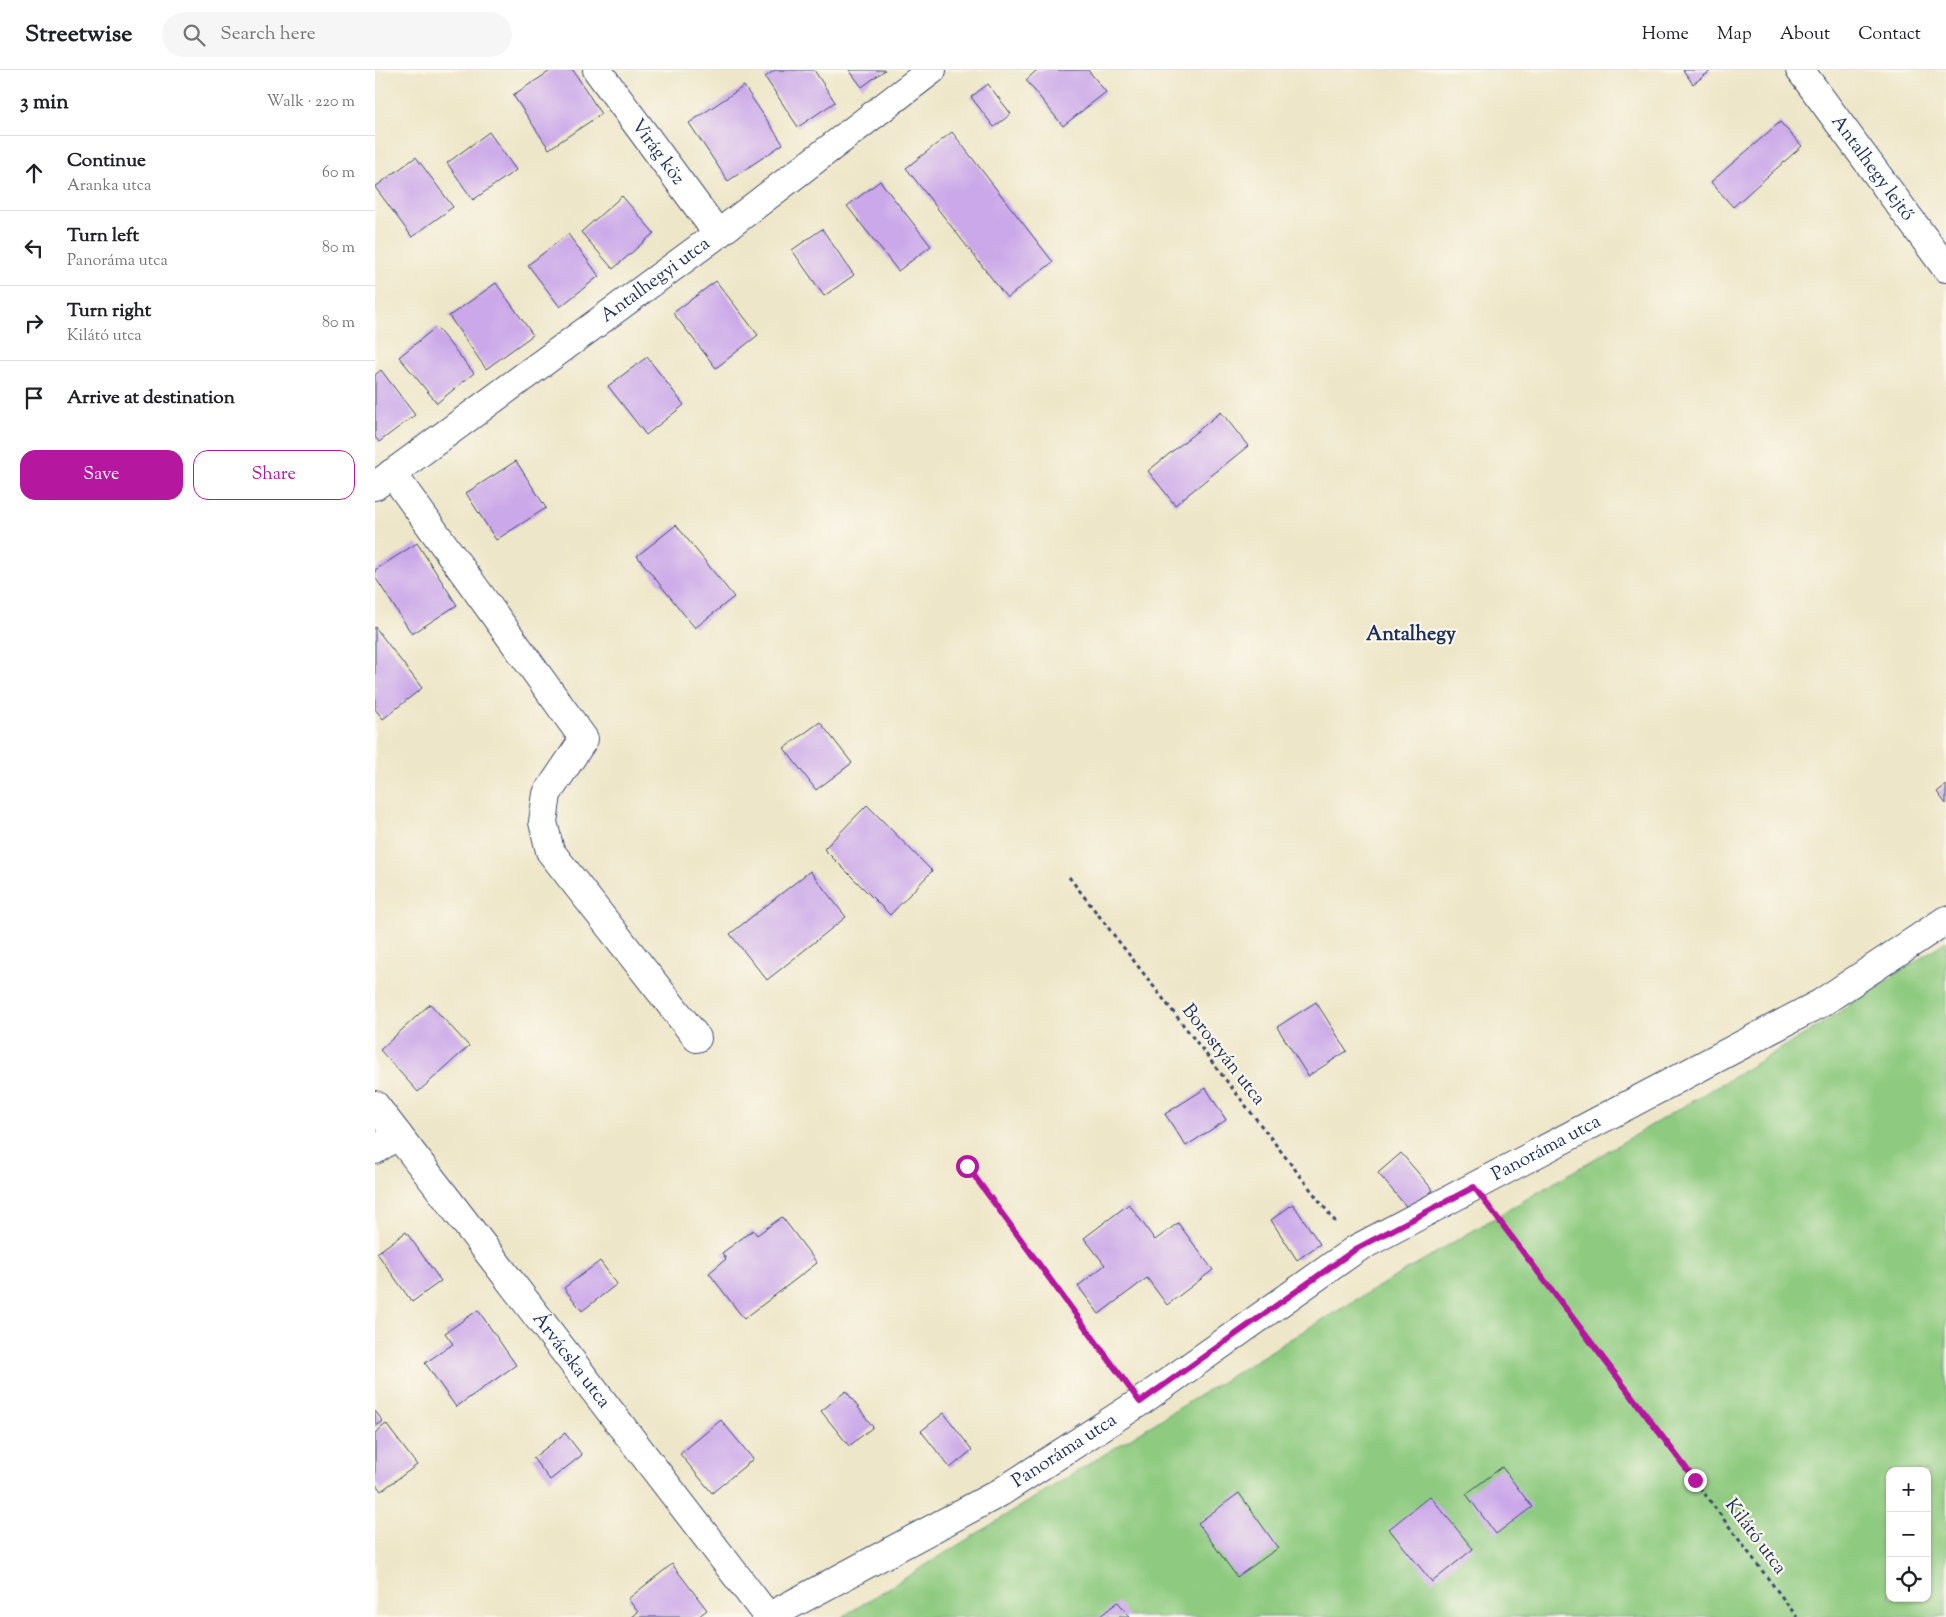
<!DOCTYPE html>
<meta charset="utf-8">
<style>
body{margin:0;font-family:"Sorts Mill Goudy",serif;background:#f6f6f6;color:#202124}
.controls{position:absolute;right:15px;bottom:15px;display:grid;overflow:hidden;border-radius:10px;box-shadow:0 1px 4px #0004}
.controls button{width:45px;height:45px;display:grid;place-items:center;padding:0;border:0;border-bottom:1px solid #e0e0e0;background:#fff;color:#202124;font:25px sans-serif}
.stop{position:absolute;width:15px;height:15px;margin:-11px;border:4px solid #b5179e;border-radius:50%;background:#fff}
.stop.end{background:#b5179e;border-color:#fff;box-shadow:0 1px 5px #0008}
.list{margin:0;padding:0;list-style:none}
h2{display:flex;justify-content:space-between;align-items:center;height:65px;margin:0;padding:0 20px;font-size:21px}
h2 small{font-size:16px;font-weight:400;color:#757577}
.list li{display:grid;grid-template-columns:32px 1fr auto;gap:15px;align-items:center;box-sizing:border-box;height:75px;padding:0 20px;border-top:1px solid #e0e0e0}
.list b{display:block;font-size:19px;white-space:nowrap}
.list p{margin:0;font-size:16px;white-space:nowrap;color:#757577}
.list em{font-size:16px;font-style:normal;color:#757577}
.actions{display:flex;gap:10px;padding:15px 20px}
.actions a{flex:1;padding:11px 0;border:1px solid #b5179e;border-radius:15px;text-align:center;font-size:18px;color:#b5179e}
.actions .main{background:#b5179e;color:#fff}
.icon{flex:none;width:28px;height:28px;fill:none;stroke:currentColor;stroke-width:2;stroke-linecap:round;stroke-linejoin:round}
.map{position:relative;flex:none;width:1571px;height:1547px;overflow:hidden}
header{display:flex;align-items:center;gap:30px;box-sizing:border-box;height:70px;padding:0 25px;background:#fff;border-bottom:1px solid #e0e0e0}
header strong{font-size:24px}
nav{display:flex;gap:28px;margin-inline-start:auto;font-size:18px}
.search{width:350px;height:45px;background:#f6f6f6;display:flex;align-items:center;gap:12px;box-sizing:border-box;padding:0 18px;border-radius:28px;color:#757577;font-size:19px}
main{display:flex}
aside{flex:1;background:#fff}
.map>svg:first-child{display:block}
.green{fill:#8eca7f;stroke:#547c6e;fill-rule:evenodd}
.building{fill:#cba8e9}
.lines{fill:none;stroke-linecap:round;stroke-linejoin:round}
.minor-casing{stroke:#3b4a6e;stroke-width:30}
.path{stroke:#3b4a6e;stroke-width:3;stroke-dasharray:4 4;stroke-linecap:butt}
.minor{stroke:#fff;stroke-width:28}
.route{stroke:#b5179e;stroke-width:6}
.labels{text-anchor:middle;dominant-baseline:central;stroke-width:4.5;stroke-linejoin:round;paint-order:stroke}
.street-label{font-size:19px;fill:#1b2f5e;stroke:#fbf7ec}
.neighbourhood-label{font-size:20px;font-weight:bold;fill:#1b2f5e;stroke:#fbf7ec}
</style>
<header>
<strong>Streetwise</strong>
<div class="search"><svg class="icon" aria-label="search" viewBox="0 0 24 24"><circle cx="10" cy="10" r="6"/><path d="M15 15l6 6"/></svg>Search here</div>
<nav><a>Home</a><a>Map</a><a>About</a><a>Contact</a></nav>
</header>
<main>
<aside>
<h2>3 min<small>Walk · 220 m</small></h2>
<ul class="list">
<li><svg class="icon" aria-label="ahead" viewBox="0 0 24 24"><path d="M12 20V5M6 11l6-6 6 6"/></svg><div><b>Continue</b><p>Aranka utca</p></div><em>60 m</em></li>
<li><svg class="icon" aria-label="left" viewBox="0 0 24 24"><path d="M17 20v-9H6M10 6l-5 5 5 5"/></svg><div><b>Turn left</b><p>Panoráma utca</p></div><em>80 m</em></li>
<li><svg class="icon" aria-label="right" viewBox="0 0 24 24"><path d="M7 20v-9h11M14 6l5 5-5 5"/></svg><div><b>Turn right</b><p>Kilátó utca</p></div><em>80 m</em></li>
<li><svg class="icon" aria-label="arrive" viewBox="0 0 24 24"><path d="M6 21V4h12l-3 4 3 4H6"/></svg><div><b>Arrive at destination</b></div></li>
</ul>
<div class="actions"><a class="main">Save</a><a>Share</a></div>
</aside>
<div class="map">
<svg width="1571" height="1547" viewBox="0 0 1571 1547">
<rect width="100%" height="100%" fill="#fbf7ec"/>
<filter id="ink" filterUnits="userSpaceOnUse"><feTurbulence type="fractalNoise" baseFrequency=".02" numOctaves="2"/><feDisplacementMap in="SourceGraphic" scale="10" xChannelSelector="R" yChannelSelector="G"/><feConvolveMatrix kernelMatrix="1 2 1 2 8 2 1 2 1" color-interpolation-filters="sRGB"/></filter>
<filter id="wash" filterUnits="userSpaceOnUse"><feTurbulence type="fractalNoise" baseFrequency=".0096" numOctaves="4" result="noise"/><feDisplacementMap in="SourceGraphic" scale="20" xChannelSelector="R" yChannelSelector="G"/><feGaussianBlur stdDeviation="1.12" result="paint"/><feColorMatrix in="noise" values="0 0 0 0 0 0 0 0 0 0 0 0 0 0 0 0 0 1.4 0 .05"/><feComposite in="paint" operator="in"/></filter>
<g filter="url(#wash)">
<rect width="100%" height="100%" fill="#eee6c8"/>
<path class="green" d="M1571,871V1547H467L930,1260L1434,962ZM1515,1401H1552V1528H1515Z"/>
<g id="blocks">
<g class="building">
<path d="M177,0H198L226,44L174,79L138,25Z"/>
<path d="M400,0H439L460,32L423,57L390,7Z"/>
<path d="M474,0H510L487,17Z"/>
<path d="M662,0H713L731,22L688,56L651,10Z"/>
<path d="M1308,0H1337L1318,14Z"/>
<path d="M613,14L636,44L619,57L596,27Z"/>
<path d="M369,16L408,74L353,111L314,53Z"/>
<path d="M1405,52L1427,76L1358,137L1336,112Z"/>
<path d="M114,62L141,100L98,130L72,93Z"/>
<path d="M577,62L678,192L632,228L531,98Z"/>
<path d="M41,87L78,137L37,167L0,117Z"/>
<path d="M505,111L556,176L523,201L472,136Z"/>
<path d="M247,126L279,163L238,199L206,162Z"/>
<path d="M447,159L479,205L449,226L417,180Z"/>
<path d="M193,164L224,206L185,237L153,195Z"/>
<path d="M341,211L383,265L341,298L298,243Z"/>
<path d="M121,213L158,265L111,299L74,246Z"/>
<path d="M61,257L99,303L62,333L24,287Z"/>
<path d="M272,287L309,335L271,365L233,316Z"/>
<path d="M6,300L40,345L4,372L0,367V305Z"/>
<path d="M846,342L873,376L800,435L773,401Z"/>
<path d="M141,391L171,438L121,470L91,423Z"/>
<path d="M301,455L359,527L320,558L262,486Z"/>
<path d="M42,473L82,535L37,564L0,507V500Z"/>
<path d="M0,557L47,618L8,649L0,639Z"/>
<path d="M445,652L477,693L441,720L409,678Z"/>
<path d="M1571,715V734L1562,722Z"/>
<path d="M492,735L557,801L515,845L449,779Z"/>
<path d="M435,801L471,847L392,910L355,864Z"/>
<path d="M941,932L972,981L933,1006L902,957Z"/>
<path d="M55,934L94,976L43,1022L5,980Z"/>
<path d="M831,1018L851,1050L811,1076L790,1044Z"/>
<path d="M1026,1083L1058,1120L1035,1141L1003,1103Z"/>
<path d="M754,1134L780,1170L803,1153L838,1200L792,1235L772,1208L724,1244L703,1216L730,1195L709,1168Z"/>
<path d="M918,1134L945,1174L922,1190L896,1150Z"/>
<path d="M407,1147L442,1193L369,1249L334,1203L351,1189L347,1183L378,1160L382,1165Z"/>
<path d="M31,1162L66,1211L37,1232L2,1183Z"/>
<path d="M225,1191L242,1214L207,1241L189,1218Z"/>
<path d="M103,1240L141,1295L81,1337L50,1293L78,1274L70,1263Z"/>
<path d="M471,1321L498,1357L474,1376L446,1341Z"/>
<path d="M0,1341L8,1351L0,1357Z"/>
<path d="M569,1343L597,1380L575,1398L546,1361Z"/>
<path d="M346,1350L378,1389L337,1423L305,1384Z"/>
<path d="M11,1354L42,1395L6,1421L0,1413V1363Z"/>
<path d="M190,1363L207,1385L175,1410L158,1388Z"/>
<path d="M1127,1397L1157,1437L1121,1464L1091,1424Z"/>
<path d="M864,1423L903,1478L862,1507L823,1453Z"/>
<path d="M1055,1426L1098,1479L1057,1512L1014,1459Z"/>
<path d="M297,1494L332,1540L323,1547H257L263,1542L253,1529Z"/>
<path d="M743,1532L755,1547H724Z"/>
</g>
</g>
</g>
<g filter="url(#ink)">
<use href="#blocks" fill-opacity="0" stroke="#3b4a6e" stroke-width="1"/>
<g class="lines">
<g class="minor-casing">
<g id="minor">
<path id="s1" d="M222,0L343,164"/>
<path id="s2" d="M1425,0L1571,198"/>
<path d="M17,403L209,669L172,724L168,752L175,781L322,968"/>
<path id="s3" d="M0,416L343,164L557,0"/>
<path id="s4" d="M0,1035L393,1547"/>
<path d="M0,1080L23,1065"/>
<path id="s5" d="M393,1547L626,1422L765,1332L981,1179L1446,933L1571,850"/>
</g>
</g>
<g class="path">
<path d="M694,807L963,1155"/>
<path d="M592,1096L747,1307"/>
<path d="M1118,1142L1422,1547"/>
</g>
<use href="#minor" class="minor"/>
</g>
</g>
<g class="lines" filter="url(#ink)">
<path class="route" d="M592,1096L765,1332L981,1179L1099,1117L1320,1410"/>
</g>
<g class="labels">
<g class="street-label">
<text stroke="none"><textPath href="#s1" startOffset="102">Virág köz</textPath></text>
<text stroke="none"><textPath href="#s2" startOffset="122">Antalhegy lejtő</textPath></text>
<text stroke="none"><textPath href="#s3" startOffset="348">Antalhegyi utca</textPath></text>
<text transform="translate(848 985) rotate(52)">Borostyán utca</text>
<text stroke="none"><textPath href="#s5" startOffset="910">Panoráma utca</textPath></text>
<text stroke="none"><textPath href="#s4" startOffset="322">Árvácska utca</textPath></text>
<text stroke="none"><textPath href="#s5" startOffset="340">Panoráma utca</textPath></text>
<text transform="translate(1380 1467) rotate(53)">Kilátó utca</text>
</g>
<g class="neighbourhood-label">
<text x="1036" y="565">Antalhegy</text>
</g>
</g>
</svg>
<div class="controls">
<button>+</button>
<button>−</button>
<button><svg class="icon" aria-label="locate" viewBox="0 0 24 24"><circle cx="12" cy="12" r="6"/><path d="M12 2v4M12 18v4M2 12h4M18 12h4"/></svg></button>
</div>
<div class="stop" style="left:592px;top:1096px"></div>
<div class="stop end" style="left:1320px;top:1410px"></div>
</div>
</main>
